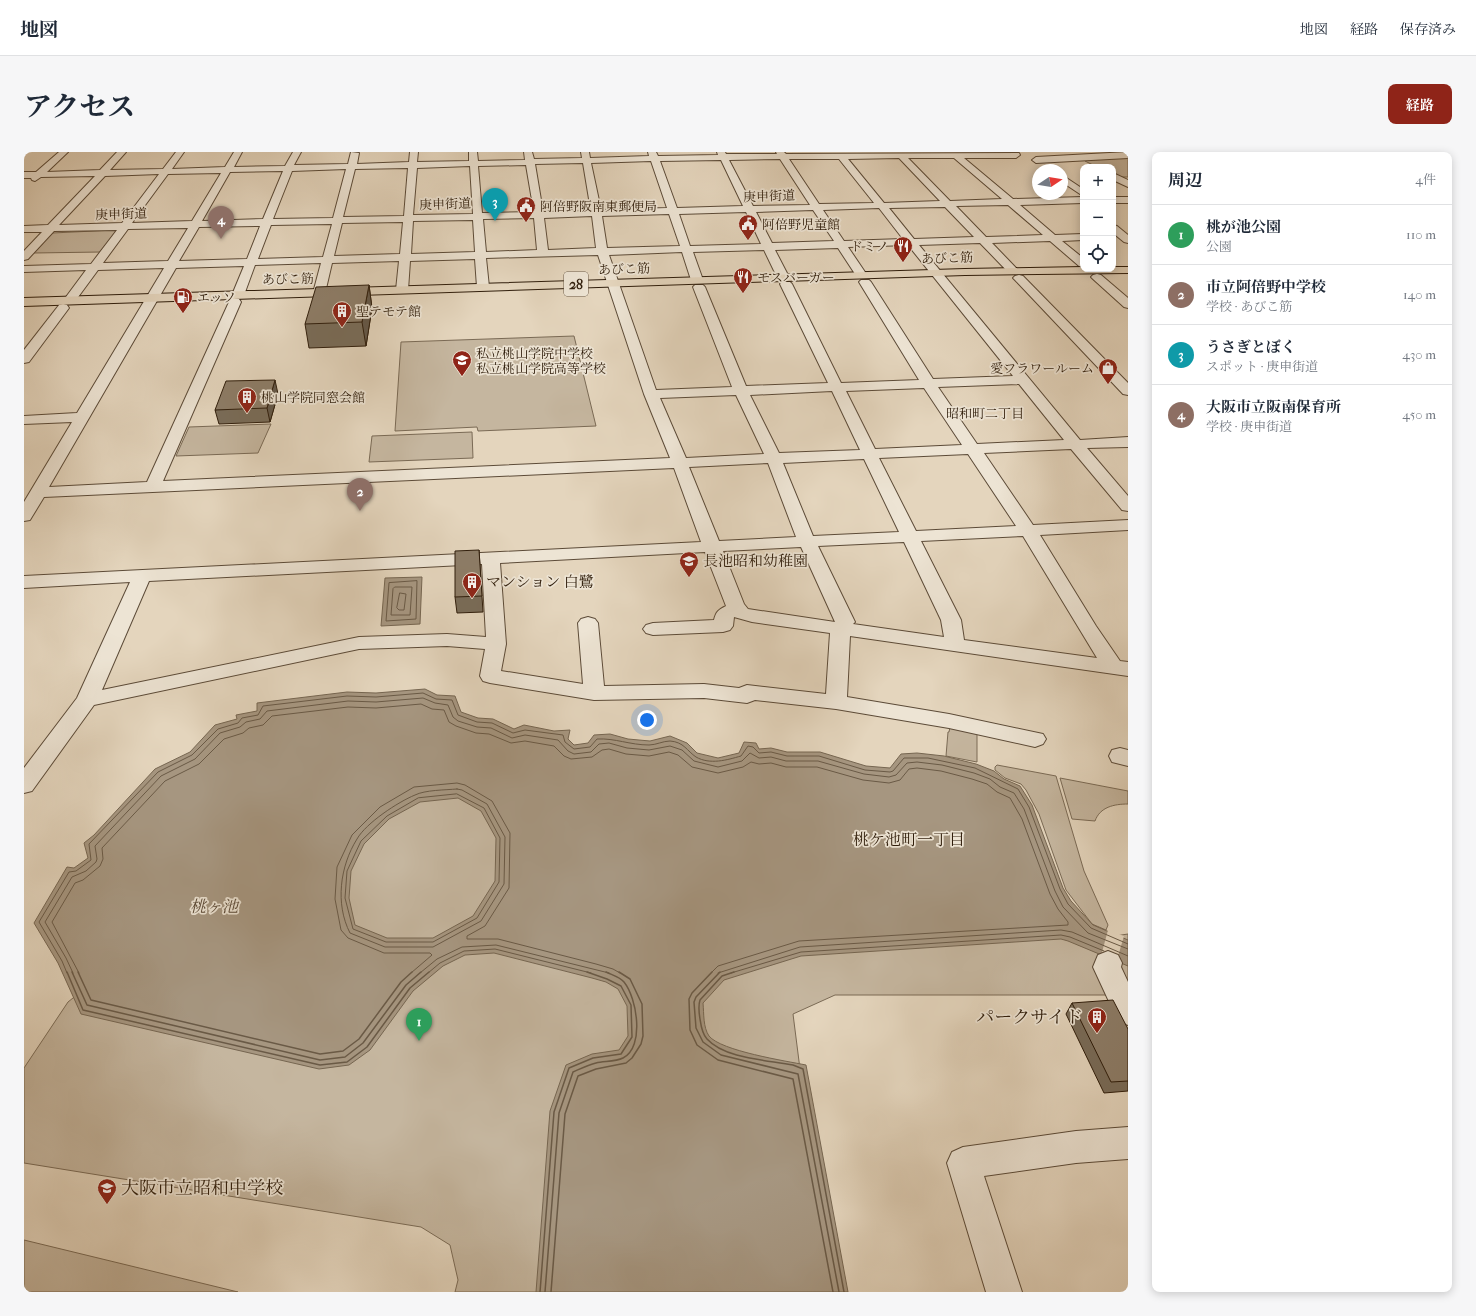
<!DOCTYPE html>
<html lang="ja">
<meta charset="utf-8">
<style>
body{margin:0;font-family:"IM FELL French Canon","Noto Serif JP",serif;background:#f6f6f7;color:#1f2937}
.controls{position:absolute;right:12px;top:12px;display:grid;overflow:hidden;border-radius:8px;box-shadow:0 2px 10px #0003}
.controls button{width:36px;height:36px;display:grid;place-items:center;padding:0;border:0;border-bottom:1px solid #e0e1e3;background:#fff;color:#1f2937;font:20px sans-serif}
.compass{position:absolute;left:1008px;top:12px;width:36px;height:36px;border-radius:50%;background:#fff;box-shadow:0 2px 10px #0003;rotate:78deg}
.you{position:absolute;left:623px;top:568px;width:14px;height:14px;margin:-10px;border:3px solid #fff;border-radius:50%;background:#1a73e8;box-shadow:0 0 0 6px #1a73e833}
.badge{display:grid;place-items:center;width:26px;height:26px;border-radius:50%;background:#8f2418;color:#fff;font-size:13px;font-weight:700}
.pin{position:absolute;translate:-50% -33px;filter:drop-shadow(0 1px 2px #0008)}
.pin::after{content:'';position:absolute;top:21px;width:14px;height:12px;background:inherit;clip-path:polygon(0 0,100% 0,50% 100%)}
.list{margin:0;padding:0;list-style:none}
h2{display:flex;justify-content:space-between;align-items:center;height:52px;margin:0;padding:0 16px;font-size:17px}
h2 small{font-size:13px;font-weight:400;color:#747a83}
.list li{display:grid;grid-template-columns:26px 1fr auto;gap:12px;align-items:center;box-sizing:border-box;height:60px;padding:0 16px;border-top:1px solid #e0e1e3}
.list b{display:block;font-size:15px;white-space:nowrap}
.list p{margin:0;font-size:13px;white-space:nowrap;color:#747a83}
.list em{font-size:13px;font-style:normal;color:#747a83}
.icon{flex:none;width:22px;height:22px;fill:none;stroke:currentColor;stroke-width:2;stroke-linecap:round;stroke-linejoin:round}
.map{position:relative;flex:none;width:1104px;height:1140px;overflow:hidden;border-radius:8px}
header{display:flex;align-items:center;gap:24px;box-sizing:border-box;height:56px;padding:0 20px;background:#fff;border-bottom:1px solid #e0e1e3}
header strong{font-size:19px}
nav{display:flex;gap:22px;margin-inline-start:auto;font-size:14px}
.intro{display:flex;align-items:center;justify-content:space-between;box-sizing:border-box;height:96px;padding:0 24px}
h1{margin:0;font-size:28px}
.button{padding:10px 18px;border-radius:8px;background:#8f2418;color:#fff;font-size:14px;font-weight:700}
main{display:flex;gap:24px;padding:0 24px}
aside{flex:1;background:#fff;border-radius:8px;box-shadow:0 2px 10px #0003}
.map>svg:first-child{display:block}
.green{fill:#c5b69f;stroke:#7a6a55}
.water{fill:#a69680;stroke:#766651;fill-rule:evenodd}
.pier{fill:#e4d5bd}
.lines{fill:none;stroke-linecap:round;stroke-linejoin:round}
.shore-far1{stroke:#6a5a46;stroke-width:1}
.shore{stroke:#6a5a46;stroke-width:1.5}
.minor-casing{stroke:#5c4b38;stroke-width:2}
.major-casing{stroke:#2f1d0b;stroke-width:2}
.minor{fill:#ede4d4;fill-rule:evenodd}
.major{fill:#e4d5bd;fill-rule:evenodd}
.wall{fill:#796c59;stroke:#2f1d0b}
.shaded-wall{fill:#635849;stroke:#2f1d0b}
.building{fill:#8d7d68;stroke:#2f1d0b}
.labels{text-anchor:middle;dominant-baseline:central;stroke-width:3.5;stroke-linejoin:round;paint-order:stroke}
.far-street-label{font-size:13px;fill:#2f1d0b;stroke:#ede4d4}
.far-poi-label{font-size:13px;fill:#2f1d0b;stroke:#ede4d4;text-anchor:start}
.far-neighbourhood-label{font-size:13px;fill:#2f1d0b;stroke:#ede4d4}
.shield{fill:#ede4d4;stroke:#685947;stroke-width:1}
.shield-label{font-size:14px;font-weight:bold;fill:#2f1d0b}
.poi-label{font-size:15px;fill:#2f1d0b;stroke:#ede4d4;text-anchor:start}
.neighbourhood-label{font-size:16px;fill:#2f1d0b;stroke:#ede4d4}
.water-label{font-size:16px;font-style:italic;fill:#594734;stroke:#ede4d4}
.near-poi-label{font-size:18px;fill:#2f1d0b;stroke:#ede4d4;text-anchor:end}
</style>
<header>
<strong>地図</strong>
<nav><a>地図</a><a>経路</a><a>保存済み</a></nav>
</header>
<div class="intro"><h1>アクセス</h1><a class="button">経路</a></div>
<main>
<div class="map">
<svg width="1104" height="1140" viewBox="0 0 1104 1140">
<rect width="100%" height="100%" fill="#e4d5bd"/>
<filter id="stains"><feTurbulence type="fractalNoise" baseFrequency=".005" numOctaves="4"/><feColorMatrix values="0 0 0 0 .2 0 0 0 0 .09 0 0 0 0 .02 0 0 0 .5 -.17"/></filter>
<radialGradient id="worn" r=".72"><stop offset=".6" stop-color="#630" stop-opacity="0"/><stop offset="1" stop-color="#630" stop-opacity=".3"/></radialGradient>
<g class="green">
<path d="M1104,4V25H1093L1089,23V15H1073L1061,9L1062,7Z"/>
<path d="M92,78H93L77,100L10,101L28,81Z"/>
<path d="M550,184L572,274L454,279L453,275L371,279L377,190Z"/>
<path d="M247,272L234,301L152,304L165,275Z"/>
<path d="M448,280L449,306L345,310L348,284Z"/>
<path d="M926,575L953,581V610L922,604L924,580H925Z"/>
<path d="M973,613L1032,624L1060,719L1084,773L1082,778L1068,772L1042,738L1015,662L1002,638L997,632L981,626L971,618V615Z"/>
<path d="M414,617L1091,784L1104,782V852L1090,843H811L769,862L799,1098L808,1140H431L434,1128L426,1093L397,1075L0,1011V916L44,850L126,784Z"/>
<path d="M1036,626L1104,639V652C1090,652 1076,655 1071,669L1048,667Z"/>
<path d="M0,1088L214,1140H0Z"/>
</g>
<g class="water">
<path d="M398,425L396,472L357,474L361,426Z"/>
<path d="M401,537L413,543L431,544L437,560L454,566L469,567L490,577L500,573L530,579L546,578L544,587L550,593L564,591L570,583L586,582L604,587L626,589L646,584L663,591L673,601L694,606L715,601L720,590L732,591L735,597L747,596L763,600H796L842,614L866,616L877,602L893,601L920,604L952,612L970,619L980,627L996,634L1008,653L1039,736L1047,749L1069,773L1104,788V814L1044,789L1037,787L777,804L700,828L679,851C680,862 679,875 685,884C697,899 762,909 782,913L824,1140H512L526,959L542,913L568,902L595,898L604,884L603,854L594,837L582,830L568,826L470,801L441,803L419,814L389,839L346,898L325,913L295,917L57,862L34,811L10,771L43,715L50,716L64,706L60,691L70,683L131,617L166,600L191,573L213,567L212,563L233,559V551L323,540L352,541ZM434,646L457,659L472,686L471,729L449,764L409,786H363L331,773L325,746L327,719L340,692L365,667L396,650Z"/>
</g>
<path class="pier" d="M1084,778L1100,784L1092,811L1077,804Z"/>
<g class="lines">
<g class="shore-far1">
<path d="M393,429L392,467L362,469L365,431Z"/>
<path d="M371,435H388L386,463H367L369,437Z"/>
<path d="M376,441L382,442L380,458H375L373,456Z"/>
<path d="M433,637L438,638L463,652L481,685L480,732L457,769L409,795H361L326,781C311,752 316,714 333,687C342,671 374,650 391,643C401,638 421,638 433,637Z"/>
<path d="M433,642L460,656L476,686L475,730L453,766L409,790H362L329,777L321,746L323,719L337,689L363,664L394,646Z"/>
<path d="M43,821L38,809L15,770L45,720L52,719L67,708L65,692L134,620L168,603L194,577L214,571L218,566L234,563L239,554L323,544L352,545L399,541L412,547L428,548L434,563L453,570L468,571L489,581L501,578L539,583L541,590L550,597L566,595L573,587C591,586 606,593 625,593C632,593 639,589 646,589C660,590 663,599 672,605C686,613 703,608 717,604L724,594L729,595L735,601L747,600L763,604H795L841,618L866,620L869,619L880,606H904L951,616L994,637L1005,655L1036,737L1044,752L1067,776L1104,792"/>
<path d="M49,821L42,806L21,770L48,725L62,719L72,710L73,707L71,694L137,624L171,607L196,581L216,575L222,570L236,567L243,559L324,549L352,550L399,546L411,551L424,553L429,565L434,569L453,575L467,576L488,586L501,583L534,588L544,599L550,602L567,600L575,592L585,591L603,596L625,598L646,594L658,598L670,609L694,615L718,609L726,601L735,606L747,605L762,609H794L840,622L865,625L872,623L883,611L893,610L918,613L950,621L966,627L976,635L990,641L1000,657L1031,739L1039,755L1064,781L1104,797"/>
<path d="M55,821L28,770L51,731L59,728L76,714L79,707L78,696L141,629L175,612L200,587L219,581L225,576L239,573L248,564L324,555L352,556L397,552L408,557L420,558L425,570L432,574L452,581L465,582L487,591L501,589L530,594L540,604L547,607L568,605L578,598L585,597L602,602L625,604L645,600L654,603L668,615L694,621L719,615L727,610L735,612L747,611L762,615H793L839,628L865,631L876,628L885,617L893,616L917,619L948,627L963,632L973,640L986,646L998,667L1026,742L1034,757L1044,770V773L775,789L694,814L687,821"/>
<path d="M387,821L408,803L406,801H360L324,786L317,778L311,747L313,715L328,683L356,655L390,635L433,631L441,633L468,649L486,681L485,736L461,774L443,784V787H474L572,812L589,817L596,821"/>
<path d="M396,821L413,807L438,795L472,793L585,821"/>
<path d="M404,821L416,811L440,799L471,797L567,821"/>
<path d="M694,821L776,795L1037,778L1048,780L1104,804"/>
<path d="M707,821L777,800L1037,783L1046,785L1080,799"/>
</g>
<g class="shore">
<path d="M43,820L59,858L296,913L323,910L343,895L386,836L405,820"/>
<path d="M48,820L63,853L296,908L321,905L339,891L382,833L397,820"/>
<path d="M54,820L67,848L296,902L319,899L335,887L377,830L388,820"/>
<path d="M688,820L668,841L665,847L666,878L673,893L694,908L769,927L809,1140"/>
<path d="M696,820L672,845L670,850L672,876L679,890L697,903L774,922L815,1140"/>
<path d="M710,820L698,824L676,848C674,854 675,861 676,867C677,874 678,882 683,887C701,907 744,908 769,913L779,917L820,1140"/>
<path d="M516,1140L530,960L545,916L569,906L597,902L608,885L607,853L597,834L583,827L563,820"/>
<path d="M521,1140L535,961L549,920C556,917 564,913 572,911C580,909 591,910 599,906C621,895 613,846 600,830C596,825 588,823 582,820"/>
<path d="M527,1140L541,962L554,924L572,917L602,911L608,906L617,892L619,884L618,852L606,827L595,820"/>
</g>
<g class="minor-casing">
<g id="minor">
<path d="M35,0H44L23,20L76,18L93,0H102L86,18L139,17L152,0H160L148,17L201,15L210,0H218L210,15L261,14L269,0H277L270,13L324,12L327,0L335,1L333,12L385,10L386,0H394L393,10L445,9V0H453L454,9L501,8L500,0H508L510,7L558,6L557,0H565L566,6L625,4L624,0H632L634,4L694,3L693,0H701L702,2H753L752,0H760L762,2L995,1L996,3L992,6H940L989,47L1059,45V51L996,53L1031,83L1059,82V88L1038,89L1059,106V115L1055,114L1026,89L968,91L995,119L989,122L985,121L956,91L895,93L1056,288L1104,285V295L1063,296L1104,344V359L1098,358L1047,297L960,301L1009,373L1104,368V378L1016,383L1072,474L1096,509L1104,510V524L826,484L823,545L925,562L1019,582L1022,587L1019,592L1011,595L925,576L812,557L731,548L723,551L680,546L570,548L466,531L459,529L456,524L461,497L423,494L335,497L70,553L8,639L0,641V616L53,546L106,430L0,436V424L677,390L650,316L20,345L6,368L0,369V350L48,270L0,272V264L53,261L140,116L74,118L49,152H41L39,149L62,118L0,120V114L67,112L93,78L30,79L4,107L0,108V99L18,80H0V74L24,73L71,24L17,25L11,29L8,28L7,26H0V20H12ZM875,6L916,49L860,51L824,7ZM884,6H930L978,47L926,49ZM756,7L786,53L729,54L705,8ZM765,7H815L850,51L795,52ZM697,8L719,54L653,56L636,9ZM627,9L643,56L577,58L567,11ZM559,11L567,59L519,60L511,12ZM502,13L510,60L458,61L454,14ZM446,14L449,62L389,63L393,16ZM384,16L380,64L319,65L331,17ZM322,17L309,66L249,67L268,19ZM259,19L239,67L178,69L206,20ZM197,21L168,69L108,71L144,22ZM135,22L98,71L35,73L81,24ZM984,53L1019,83L962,85L932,54ZM921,55L950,85L890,87L865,56ZM855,56L879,87L820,89L799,58ZM789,58L810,89L748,91L732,60ZM722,60L737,92L666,94L655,62ZM645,62L656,94L583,96L578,64ZM568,64L572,96L524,98L520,66ZM510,66L513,98L462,100L459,67ZM449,68L451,100L387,102L389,69ZM379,70L376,102L310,104L318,71ZM308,72L299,105L234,107L247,73ZM236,74L223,107L155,109L175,75ZM164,76L144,109L79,111L104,77ZM884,93L989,224L909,227L847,130L845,128H837L835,130L895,228L817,231L768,132L766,130H758L756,132L804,231L722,234L681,135L679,133H671L669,135L708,235L632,238L585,103L658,100L667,128L669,130H677L679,128L669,100L740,98L753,125L755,127H763L765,125L751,98L814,96L833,125H841L843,123L824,95ZM574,103L620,242L646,306L139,329L217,150L215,147H207L205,150L123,330L25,335L152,116L220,114L208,143L210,146H218L220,143L231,113L297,111L289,141L291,143H299L301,141L308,111L375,109L372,138L374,140H382L384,138L386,109L451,107L453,135L455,137H463L465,135L462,106ZM995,232L1040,288L953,292L914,235ZM900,236L938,293L851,297L822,239ZM808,239L836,298L755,301L726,243ZM712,243L740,302L662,306L636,246ZM944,302L992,374L892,379L855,306ZM840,307L875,380L789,384L759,311ZM744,311L772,385L695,389L665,315ZM999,384L1073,506L940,488L937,468L897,389ZM880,390L917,468L920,485L829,472L831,470L794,394ZM777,395L811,470L724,457L720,452L699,399ZM681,400L702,454C694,458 692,460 690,468L629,471L622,473L619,477L622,481L629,483L699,480L706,478L709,474L710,465L728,470L806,481L802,542L723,533L715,536L680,532L580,534L574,471L571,467L564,465L557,467L554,471L559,532L477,519L482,492L476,411ZM458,412L462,485L423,482L335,485L78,538L125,429Z"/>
<path d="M1104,0V6L1012,11L1008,8L1012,5Z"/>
<path d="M1089,21L1104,28V35L1089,28Z"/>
<path d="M1038,23L1059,37V44L1038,30Z"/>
<rect x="1089" y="45" width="15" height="6"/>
<path d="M1089,73L1093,74L1104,83V91L1100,90L1089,81Z"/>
<path d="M1073,122L1077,123L1104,146V156L1100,155L1069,127L1067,125L1069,123Z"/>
<path d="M995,123L999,124L1104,231V243L1099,242L991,128L989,126L991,124Z"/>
<path d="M39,152L43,153L45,156L5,210L0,211V198L35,153Z"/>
<path d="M1096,596L1104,598V614L1088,610L1085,604L1088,598Z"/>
<path d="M1084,799L1094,803L1098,811L1097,815L1104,830V873L1094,869L1069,815L1074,803Z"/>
<path d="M1104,975V1007L1052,1011L960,1024L998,1140H962L923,1011L928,1000L939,995L1052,979Z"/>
</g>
</g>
<g class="major-casing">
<path id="major" d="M1059,115V117H1089V115H1104V121L941,123L0,154V146L941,117Z"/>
</g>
<use href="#minor" class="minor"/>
<use href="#major" class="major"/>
</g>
<g class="wall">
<path d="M345,133L348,156L342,194L285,196L281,172Z"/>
<path d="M254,242L246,270L195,272L191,258Z"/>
<path d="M455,398L459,460L433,461L431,445Z"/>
<path d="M1048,851L1104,877V939L1080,941L1042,862Z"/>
</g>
<g class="shaded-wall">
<path d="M345,133L348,156L342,194L338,170Z"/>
<path d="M251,228L254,242L246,270L243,256Z"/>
</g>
<g class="building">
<path d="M345,133L338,170L281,172L292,135Z"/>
<path d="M251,228L243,256L191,258L202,229Z"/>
<path d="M455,398L458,444L431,445V399Z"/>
<path d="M1089,848L1104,877V929L1087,930L1048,851Z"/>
</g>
<defs>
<g id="civic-pin" transform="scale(1)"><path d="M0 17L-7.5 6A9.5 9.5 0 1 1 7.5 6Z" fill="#8f2418" stroke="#ede4d4"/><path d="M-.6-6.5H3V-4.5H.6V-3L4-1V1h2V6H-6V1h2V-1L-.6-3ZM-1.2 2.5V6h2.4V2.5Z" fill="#fff"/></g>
<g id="restaurant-pin" transform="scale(1)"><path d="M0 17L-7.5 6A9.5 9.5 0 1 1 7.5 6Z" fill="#8f2418" stroke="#ede4d4"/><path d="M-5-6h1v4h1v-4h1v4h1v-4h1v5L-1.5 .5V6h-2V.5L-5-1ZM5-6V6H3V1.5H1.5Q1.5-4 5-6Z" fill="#fff"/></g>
<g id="fuel-pin" transform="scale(1)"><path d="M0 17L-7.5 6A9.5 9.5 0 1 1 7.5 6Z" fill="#8f2418" stroke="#ede4d4"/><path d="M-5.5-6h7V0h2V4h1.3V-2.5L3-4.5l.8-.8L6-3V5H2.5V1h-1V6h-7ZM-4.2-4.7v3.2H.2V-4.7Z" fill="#fff"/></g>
<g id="building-pin" transform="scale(1)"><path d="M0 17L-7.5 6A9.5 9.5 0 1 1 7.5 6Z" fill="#8f2418" stroke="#ede4d4"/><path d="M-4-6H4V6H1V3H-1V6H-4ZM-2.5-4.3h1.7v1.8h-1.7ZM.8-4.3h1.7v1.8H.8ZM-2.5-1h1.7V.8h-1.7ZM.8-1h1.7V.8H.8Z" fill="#fff"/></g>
<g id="school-pin" transform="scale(1)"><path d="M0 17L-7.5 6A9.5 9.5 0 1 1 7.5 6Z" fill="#8f2418" stroke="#ede4d4"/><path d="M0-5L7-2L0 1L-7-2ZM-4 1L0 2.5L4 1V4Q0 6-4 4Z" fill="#fff"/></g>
<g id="shop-pin" transform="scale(1)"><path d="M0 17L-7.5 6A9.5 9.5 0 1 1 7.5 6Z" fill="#8f2418" stroke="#ede4d4"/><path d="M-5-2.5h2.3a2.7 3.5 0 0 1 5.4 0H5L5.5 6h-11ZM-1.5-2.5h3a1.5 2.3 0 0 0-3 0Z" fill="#fff"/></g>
</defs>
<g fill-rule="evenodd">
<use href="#civic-pin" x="502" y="54"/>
<use href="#civic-pin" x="724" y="72"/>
<use href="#restaurant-pin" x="879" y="94"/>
<use href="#restaurant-pin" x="719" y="125"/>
<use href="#fuel-pin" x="159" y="145"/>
<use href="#building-pin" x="318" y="159"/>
<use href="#school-pin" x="438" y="208"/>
<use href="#shop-pin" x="1084" y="216"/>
<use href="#building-pin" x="223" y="245"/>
<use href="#school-pin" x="665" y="409"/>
<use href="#building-pin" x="448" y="430"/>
<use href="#building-pin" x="1073" y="865"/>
<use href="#school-pin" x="83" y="1036"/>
</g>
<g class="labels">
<g class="far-street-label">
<text transform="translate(745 44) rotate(-2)">庚申街道</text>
<text transform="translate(421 52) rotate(-2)">庚申街道</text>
<text transform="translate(97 62) rotate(-2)">庚申街道</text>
<text transform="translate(923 106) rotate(-2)">あびこ筋</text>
<text transform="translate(600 117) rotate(-2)">あびこ筋</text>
<text transform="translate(264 127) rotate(-1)">あびこ筋</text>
</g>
<g class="far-poi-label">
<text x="516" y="54">阿倍野阪南東郵便局</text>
<text x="738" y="72">阿倍野児童館</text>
<text x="865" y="94" text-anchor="end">ドミノ</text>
<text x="733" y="125">モスバーガー</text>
<text x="173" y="145">エッソ</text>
<text x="332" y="159">聖テモテ館</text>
<text x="452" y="201">私立桃山学院中学校<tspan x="452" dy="15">私立桃山学院高等学校</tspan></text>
<text x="1070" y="216" text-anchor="end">愛フラワールーム</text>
<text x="237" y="245">桃山学院同窓会館</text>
</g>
<g class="far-neighbourhood-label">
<text x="961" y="261">昭和町二丁目</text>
</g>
<rect class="shield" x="540" y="120" width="24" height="24" rx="3"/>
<g class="shield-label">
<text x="552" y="132">28</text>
</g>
<g class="poi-label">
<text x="679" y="409">長池昭和幼稚園</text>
<text x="462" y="430">マンション 白鷺</text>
</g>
<g class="neighbourhood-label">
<text x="885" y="687">桃ケ池町一丁目</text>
</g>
<g class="water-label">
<text x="190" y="754">桃ヶ池</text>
</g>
<g class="near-poi-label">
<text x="1059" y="865">パークサイド</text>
<text x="97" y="1036" text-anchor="start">大阪市立昭和中学校</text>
</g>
</g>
<rect width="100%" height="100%" filter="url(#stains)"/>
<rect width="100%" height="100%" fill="url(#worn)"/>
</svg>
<div class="controls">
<button>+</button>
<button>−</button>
<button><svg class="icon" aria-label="locate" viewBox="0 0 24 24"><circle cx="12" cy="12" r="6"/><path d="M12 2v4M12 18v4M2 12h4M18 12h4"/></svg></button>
</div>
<svg class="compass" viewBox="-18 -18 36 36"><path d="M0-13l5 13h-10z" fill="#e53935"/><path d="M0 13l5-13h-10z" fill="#747a83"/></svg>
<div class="you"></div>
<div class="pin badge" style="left:395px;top:889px;background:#2e9e5b">1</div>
<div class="pin badge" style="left:336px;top:359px;background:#8d6e63">2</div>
<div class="pin badge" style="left:471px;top:69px;background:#0f9aa8">3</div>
<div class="pin badge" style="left:197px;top:87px;background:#8d6e63">4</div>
</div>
<aside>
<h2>周辺<small>4件</small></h2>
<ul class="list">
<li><span class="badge" style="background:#2e9e5b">1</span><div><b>桃が池公園</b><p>公園</p></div><em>110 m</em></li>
<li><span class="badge" style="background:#8d6e63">2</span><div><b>市立阿倍野中学校</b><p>学校 · あびこ筋</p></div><em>140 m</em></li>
<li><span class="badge" style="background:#0f9aa8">3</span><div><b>うさぎとぼく</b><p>スポット · 庚申街道</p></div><em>430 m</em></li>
<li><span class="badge" style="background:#8d6e63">4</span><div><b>大阪市立阪南保育所</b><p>学校 · 庚申街道</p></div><em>450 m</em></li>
</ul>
</aside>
</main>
